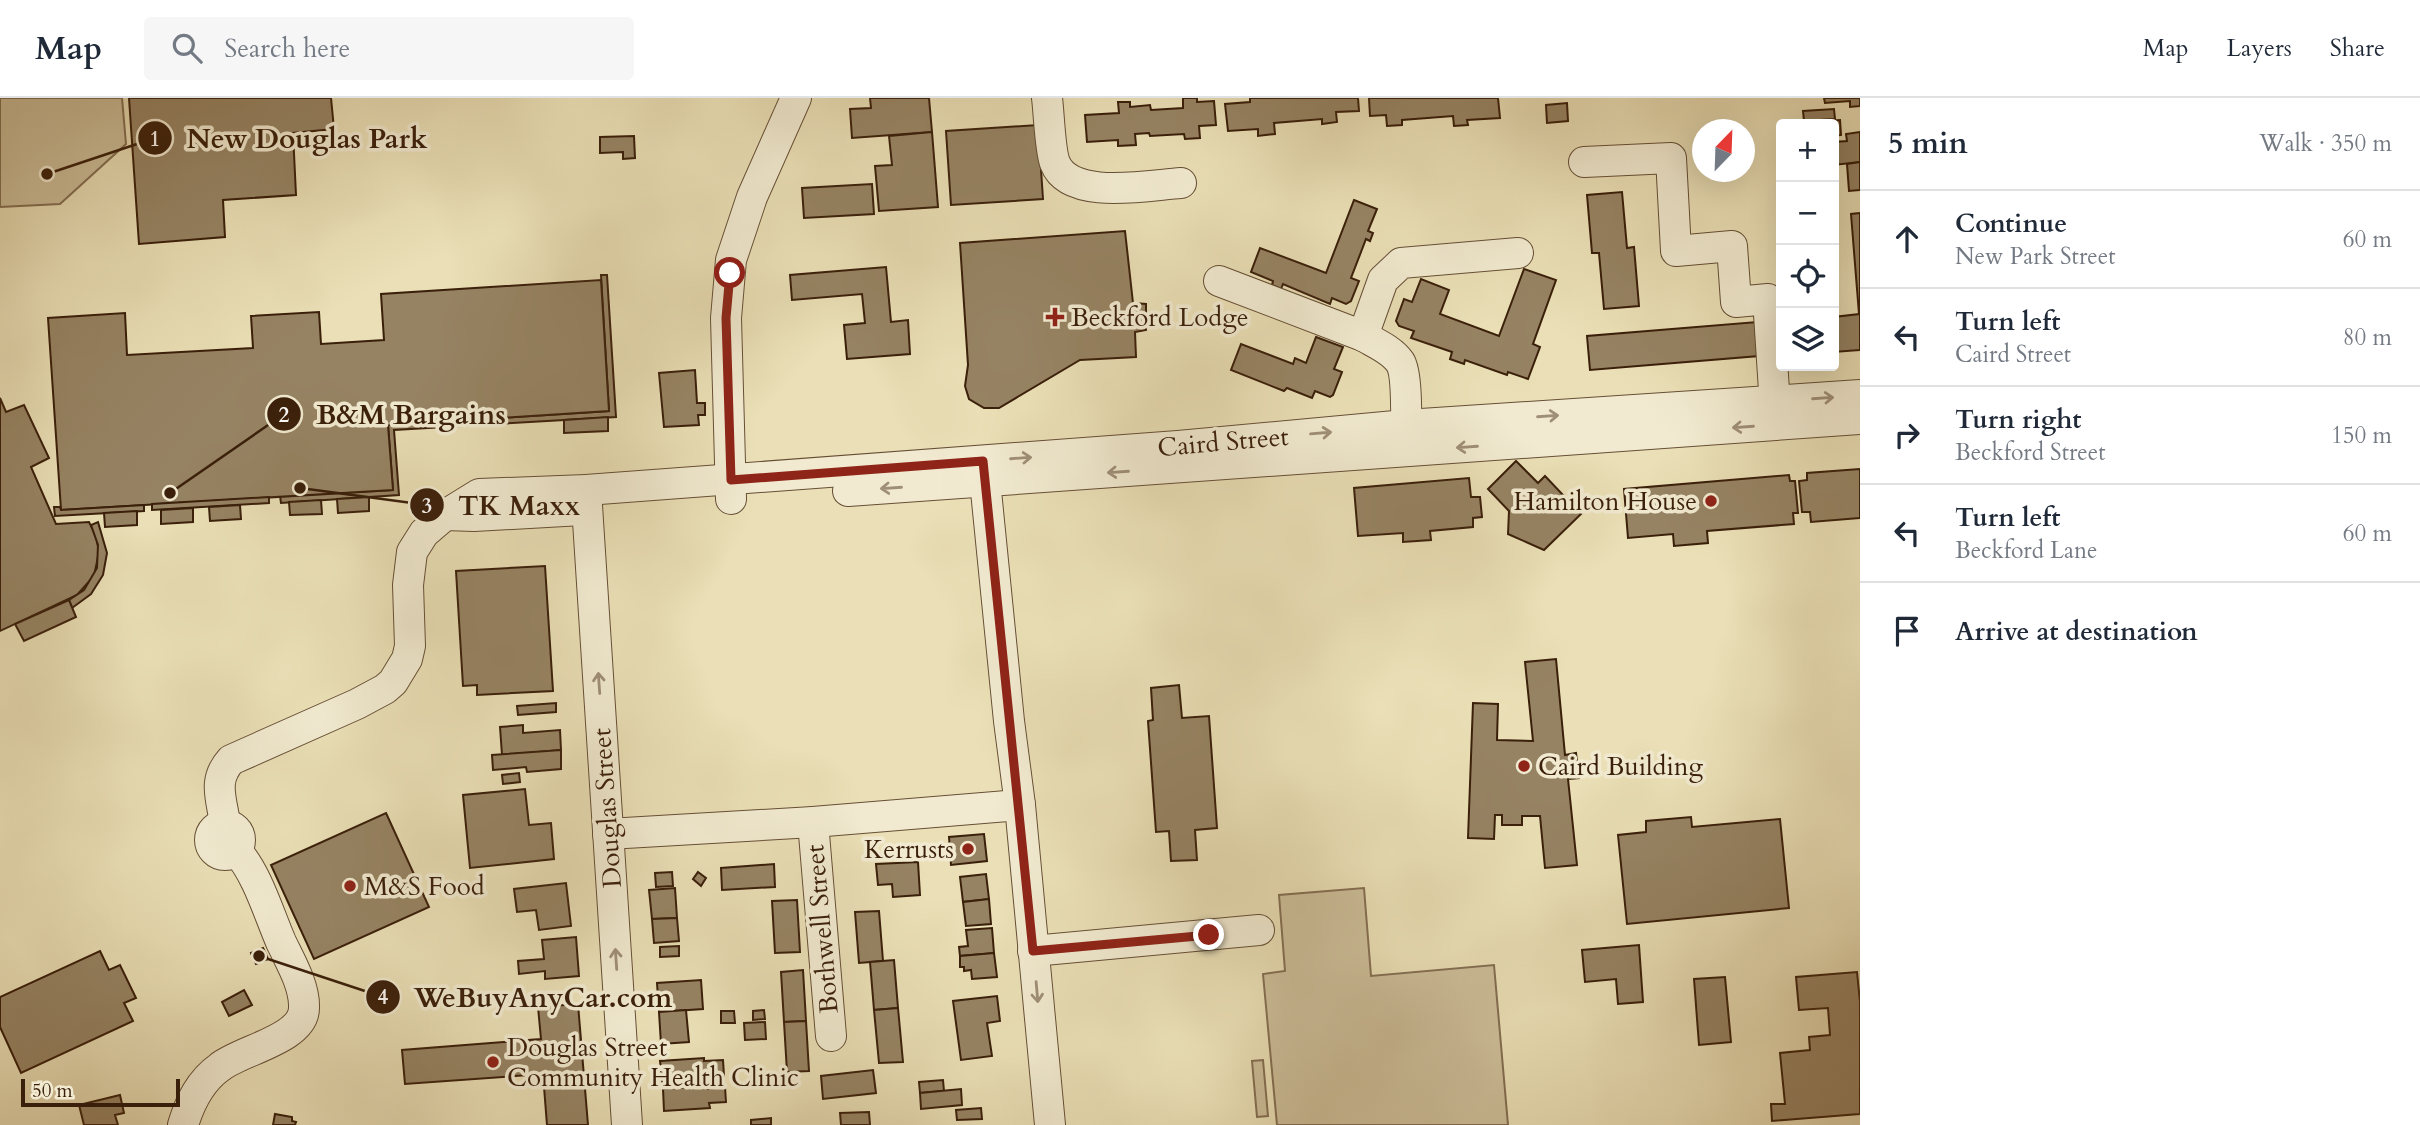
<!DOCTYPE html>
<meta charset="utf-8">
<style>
body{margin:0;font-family:Cardo,serif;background:#f6f6f7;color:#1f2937}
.controls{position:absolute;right:21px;top:21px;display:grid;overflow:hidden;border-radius:7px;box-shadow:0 7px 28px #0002}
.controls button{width:63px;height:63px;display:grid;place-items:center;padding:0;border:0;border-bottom:2px solid #e0e1e3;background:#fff;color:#1f2937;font:35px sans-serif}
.compass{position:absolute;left:1692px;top:21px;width:63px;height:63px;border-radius:50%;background:#fff;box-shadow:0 7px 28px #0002;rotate:23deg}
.scale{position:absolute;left:21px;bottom:18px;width:159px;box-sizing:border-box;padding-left:7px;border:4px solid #3a1f0a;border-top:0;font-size:19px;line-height:24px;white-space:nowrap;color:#3a1f0a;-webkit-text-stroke:5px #f1ead0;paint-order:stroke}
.stop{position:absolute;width:21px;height:21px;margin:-16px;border:5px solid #8f2418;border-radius:50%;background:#fff}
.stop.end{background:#8f2418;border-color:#fff;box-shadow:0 2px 7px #0008}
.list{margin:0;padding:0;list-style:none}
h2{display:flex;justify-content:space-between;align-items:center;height:91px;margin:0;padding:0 28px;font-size:30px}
h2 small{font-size:23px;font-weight:400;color:#747a83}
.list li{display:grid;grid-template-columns:46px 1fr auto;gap:21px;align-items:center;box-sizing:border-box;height:98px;padding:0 28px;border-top:2px solid #e0e1e3}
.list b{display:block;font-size:26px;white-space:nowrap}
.list p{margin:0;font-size:23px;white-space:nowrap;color:#747a83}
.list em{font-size:23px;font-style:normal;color:#747a83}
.icon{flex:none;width:38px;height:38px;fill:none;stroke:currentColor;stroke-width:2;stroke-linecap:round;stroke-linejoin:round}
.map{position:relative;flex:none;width:1860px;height:1027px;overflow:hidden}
header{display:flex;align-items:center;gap:42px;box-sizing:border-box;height:98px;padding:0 35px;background:#fff;border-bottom:2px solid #e0e1e3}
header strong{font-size:33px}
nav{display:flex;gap:38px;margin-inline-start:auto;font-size:24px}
.search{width:490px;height:63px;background:#f6f6f7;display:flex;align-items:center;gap:18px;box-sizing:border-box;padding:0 24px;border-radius:7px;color:#747a83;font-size:26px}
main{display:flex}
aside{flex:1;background:#fff}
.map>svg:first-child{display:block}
.green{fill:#ccbe99;stroke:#836e52;stroke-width:2}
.building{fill:#968363;stroke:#3a1f0a;stroke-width:2}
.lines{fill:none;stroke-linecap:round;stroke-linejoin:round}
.minor-casing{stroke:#664f35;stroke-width:32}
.minor{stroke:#f1ead0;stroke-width:30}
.oneway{stroke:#9f8f77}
.route{stroke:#8f2418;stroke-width:9}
.poi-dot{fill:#8f2418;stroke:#f1ead0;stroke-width:2.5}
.labels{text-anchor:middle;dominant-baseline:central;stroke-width:7;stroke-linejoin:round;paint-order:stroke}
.poi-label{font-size:26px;fill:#3a1f0a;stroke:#f1ead0;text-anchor:start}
.street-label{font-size:26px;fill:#3a1f0a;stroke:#f1ead0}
.leader{fill:none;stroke:#3a1f0a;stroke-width:2.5}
.callout-dot{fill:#3a1f0a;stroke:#f1ead0;stroke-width:2.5}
.mark-label{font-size:21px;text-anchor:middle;font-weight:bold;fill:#fff}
.callout-label{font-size:28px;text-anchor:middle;font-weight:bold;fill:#3a1f0a;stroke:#f1ead0;stroke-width:7;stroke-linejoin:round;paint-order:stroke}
</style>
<header>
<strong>Map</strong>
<div class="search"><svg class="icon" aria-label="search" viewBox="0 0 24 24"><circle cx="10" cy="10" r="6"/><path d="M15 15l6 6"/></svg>Search here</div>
<nav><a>Map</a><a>Layers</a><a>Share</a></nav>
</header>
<main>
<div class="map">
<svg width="1860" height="1027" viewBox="0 0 1860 1027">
<rect width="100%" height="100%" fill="#eadfb6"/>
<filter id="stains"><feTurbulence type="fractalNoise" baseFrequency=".00286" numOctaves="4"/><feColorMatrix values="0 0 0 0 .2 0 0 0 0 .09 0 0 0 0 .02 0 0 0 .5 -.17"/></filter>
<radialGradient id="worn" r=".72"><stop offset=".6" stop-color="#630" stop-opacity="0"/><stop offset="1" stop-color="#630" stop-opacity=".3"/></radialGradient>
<g class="green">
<path d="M0,0H122L126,46L60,106L0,109Z"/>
<path d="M1364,790L1371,878L1494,867L1508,1027H1277L1263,876L1285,873L1279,797Z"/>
<path d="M1263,962L1268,1018L1257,1019L1252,963Z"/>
</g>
<g class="building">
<path d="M129,0H331L334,31L293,35L296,97L223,102L225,139L139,146Z"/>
<path d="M870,0H929L932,34L852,40L850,11L871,10Z"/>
<path d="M1183,0H1197V4L1214,3L1216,27L1199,28L1200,40L1185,41L1184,36L1150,38L1149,35L1135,36L1136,47L1118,48V42L1087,44L1085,17L1119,15L1118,4H1130V9L1150,7L1151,12L1183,10Z"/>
<path d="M1250,0H1358L1359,13L1336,14L1337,24L1322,26V21L1274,25L1275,36L1258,38V31L1228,33L1225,6L1250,4Z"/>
<path d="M1369,0H1498L1500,20L1467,22L1468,27L1454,28L1453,18L1402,22V27L1387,28L1386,17L1370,18Z"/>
<path d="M1824,0H1860V8L1850,9V3L1825,5Z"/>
<path d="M1567,5L1568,23L1547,25L1546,7Z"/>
<path d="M1834,11L1835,21L1804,23L1803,13Z"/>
<path d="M1840,22L1841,37L1834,38V26H1824V23Z"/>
<path d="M1038,27L1043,101L951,107L946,33Z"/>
<path d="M932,34L938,109L879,113L875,68L892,67L889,38Z"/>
<path d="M1860,34V64L1834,67V59H1836L1834,44L1847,43L1846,36Z"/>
<path d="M634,38L635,60L623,61V54L600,55V39Z"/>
<path d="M1860,64V92L1849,93L1847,66Z"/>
<path d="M872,86L874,116L804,120L802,90Z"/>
<path d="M1622,94L1627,150L1634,149L1639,208L1604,211L1599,155H1592L1587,97Z"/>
<path d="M1354,102L1377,111L1368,133L1373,135L1370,143L1366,141L1351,180L1359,183L1351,203L1346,206L1332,200L1330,206L1283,186L1281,191L1272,187L1273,183L1251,174L1260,150L1326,175Z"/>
<path d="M1860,115V252L1834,254V219L1859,216L1851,116Z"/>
<path d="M1125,133L1133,205L1146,206V232L1135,234L1136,259L1080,262L999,310H984L969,301L965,288L968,267L960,145Z"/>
<path d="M886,169L891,224L908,222L910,256L847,261L844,227L865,225L862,196L792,202L790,177Z"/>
<path d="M1524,171L1556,182L1533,246L1540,249L1528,281L1508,274L1507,277L1465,262L1464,266L1450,261L1452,254L1411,240L1414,233L1399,228L1396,223L1404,201L1412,204L1421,181L1449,192L1440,216L1499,238Z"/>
<path d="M601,177H607L616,319L394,332L399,397L281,405L280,398L393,392L388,327L609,313Z"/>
<path d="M601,182L609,313L388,327L393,392L61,412L48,220L125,215L127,257L253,250L251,218L319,214L321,246L384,242L381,196Z"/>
<path d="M1757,224L1759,258L1590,272L1587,238Z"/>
<path d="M1316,239L1343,249L1334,271L1342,274L1333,297L1330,299L1315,293L1312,300L1287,290L1284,293L1231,272L1241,246L1293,266L1295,260L1306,265Z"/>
<path d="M695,272L697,305H705V317H698L699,327L664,329L659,275Z"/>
<path d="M0,300L6,314L24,307L49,360L31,369L56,426L89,424L96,438L99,454L94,478L77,497L0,533Z"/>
<path d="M608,319V333L564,335V322Z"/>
<path d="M1516,363L1538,385L1545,378L1581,416L1544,452L1508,436L1509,413L1488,391Z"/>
<path d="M1860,371V420L1811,424L1810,414H1802L1799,383L1807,382V375Z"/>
<path d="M1789,377L1790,383H1795L1798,415H1793L1794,426L1707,433L1708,445L1674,448L1673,436L1628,440L1624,391Z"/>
<path d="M1469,380L1471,399H1480L1482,419L1473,420V429L1430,433L1431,442L1403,444V435L1358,438L1354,390Z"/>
<path d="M269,399V405L152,412V406Z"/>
<path d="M369,399V413L338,415L337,401Z"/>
<path d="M321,402L322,416L290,417L289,404Z"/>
<path d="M144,407V413L55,418L54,409H60L61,412Z"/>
<path d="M240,407L241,421L210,423L209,409Z"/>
<path d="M193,410V424L161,426V412Z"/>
<path d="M137,413V427L105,429L104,415Z"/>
<path d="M98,424L107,455L103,477L91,496L72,510L69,502L84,492L97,470L98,447L91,427Z"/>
<path d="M545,468L553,593L477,597V587L463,588L456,473Z"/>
<path d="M69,502L76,519L24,543L15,526Z"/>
<path d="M1556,561L1565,657L1576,655L1579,680L1568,681L1577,767L1545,770L1540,718H1522V727H1502V717H1495L1494,741L1468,740L1473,605L1498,606L1497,642L1533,643L1525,564Z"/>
<path d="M1179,587L1182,620L1209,618L1217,730L1195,732L1197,762L1171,763L1169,733L1156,734L1148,623L1153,622L1151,590Z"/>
<path d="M556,605V614L518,617L517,608Z"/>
<path d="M523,627V635L560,632L561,652L502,657L500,629Z"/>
<path d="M561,652V671L527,674L526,669L493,672L492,657Z"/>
<path d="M519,675L520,684L503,686L502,677Z"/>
<path d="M525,691L529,727L551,725L554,761L470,770L463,697Z"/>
<path d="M386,715L429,809L314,861L271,767Z"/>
<path d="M1691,719L1692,729L1780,721L1789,810L1627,826L1618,737L1646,734V723Z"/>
<path d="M984,736L987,763L951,767L949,739Z"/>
<path d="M918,764L920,797L893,799L892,786L878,787L876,766Z"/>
<path d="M774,766L775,789L722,792L721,770Z"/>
<path d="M672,774L673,788L656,789L655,775Z"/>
<path d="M698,774L706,780L701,788L693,781Z"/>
<path d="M986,776L989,801L963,804L960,779Z"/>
<path d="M566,785L571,828L539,832L536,812L517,814L514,791Z"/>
<path d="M675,790L677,820L652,821L649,792Z"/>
<path d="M989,801L991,826L966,828L963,804Z"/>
<path d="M797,802L800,854L775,855L772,803Z"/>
<path d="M879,813L883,863L859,865L855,814Z"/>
<path d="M677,820L679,843L654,845L652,821Z"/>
<path d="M992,830L994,855L960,858L959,849L968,848L966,832Z"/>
<path d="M576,839L579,878L545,881V873L519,876L518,863L544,861L542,842Z"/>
<path d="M1639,847L1643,904L1618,906L1616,881L1585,884L1582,852Z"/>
<path d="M679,848V858L660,859V849Z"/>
<path d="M263,850L268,861L256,866L251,855Z"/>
<path d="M100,853L109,872L120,867L136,900L124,905L133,923L21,975L0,929V899Z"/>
<path d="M994,855L997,879L972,881L971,872L964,873V869H960V858Z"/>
<path d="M894,862L898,910L874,912L870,864Z"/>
<path d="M803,872L806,923L784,924L781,874Z"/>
<path d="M1857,874L1860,904V1016L1772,1023L1771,1006H1785L1780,955L1810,952L1809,939L1830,937L1828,910L1799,912L1796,879Z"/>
<path d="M1725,879L1731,944L1699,947L1694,881Z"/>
<path d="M701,882L703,911L659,914L657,885Z"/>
<path d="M244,892L252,907L229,918L222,904Z"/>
<path d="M997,898L1000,923L987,925L992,958L961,962L953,903Z"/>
<path d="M578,906L588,1027H547L543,976L405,986L402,952L541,941L538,909Z"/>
<path d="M898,910L903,964L879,965L874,912Z"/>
<path d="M686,912L689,944L661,946L659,914Z"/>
<path d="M764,912L765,921L753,922V913Z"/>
<path d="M721,913H734L735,925H721Z"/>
<path d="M806,923L809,973L787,974L784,924Z"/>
<path d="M765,924L766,941L745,942L744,925Z"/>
<path d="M704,960V963L723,962L724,978L707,979V988L663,991L660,963Z"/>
<path d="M873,972L876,995L823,1001L821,978Z"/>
<path d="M943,982L944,993L920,995L919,984Z"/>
<path d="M707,988V991L725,989L726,1004L709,1005L710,1010L664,1013L663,991Z"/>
<path d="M961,991L962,1007L921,1011L920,995Z"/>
<path d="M120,997L124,1015L115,1017L118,1027H84L79,1007Z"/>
<path d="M981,1010L982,1021L957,1022L956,1012Z"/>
<path d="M869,1014L870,1027H841L840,1015Z"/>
<path d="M275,1016L292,1019V1023L296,1024L295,1027H273Z"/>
<path d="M771,1020V1027H751V1022Z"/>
</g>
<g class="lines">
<g class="minor-casing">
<g id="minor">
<path d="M1047,0C1049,15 1050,53 1055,65C1070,103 1148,87 1181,85"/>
<path d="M1584,64L1671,60L1676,153L1732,148L1736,204L1768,201L1776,323"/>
<path d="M1219,183L1363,238C1375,245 1392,252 1400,264C1408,276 1406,330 1406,347"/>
<path d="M1363,238L1383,182L1401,165L1518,155"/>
<path d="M983,363L1009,623L1020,707L1050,1027"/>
<path d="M586,392L627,1027"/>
<path d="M848,393L1860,321"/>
<path d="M731,401L726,220L731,162L752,99L796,0"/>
<path d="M445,417L474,418L582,412"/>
<path d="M813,724L831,938"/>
<path d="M225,726C222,701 212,683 231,662L357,606L385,591L393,584L407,561L410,548L408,487L412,454L424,435L445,417L479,396L586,392L1178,348L1406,327L1860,297"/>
<circle cx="225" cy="742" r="15"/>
<path d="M608,736L813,724L1020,707"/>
<path d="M1033,853L1259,832"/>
<path d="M183,1027C190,1004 200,983 220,969C241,952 304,941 304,910C305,888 290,863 281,844C268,814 258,777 236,752"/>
</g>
</g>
<use href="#minor" class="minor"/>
</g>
<defs><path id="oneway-shaft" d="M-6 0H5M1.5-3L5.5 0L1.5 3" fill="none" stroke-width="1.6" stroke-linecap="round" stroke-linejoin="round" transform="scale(1.75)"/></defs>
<g class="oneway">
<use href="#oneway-shaft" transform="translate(1823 300) rotate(-4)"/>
<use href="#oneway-shaft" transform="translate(1548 318) rotate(-4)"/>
<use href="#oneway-shaft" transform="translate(1743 329) rotate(176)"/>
<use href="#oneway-shaft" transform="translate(1321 335) rotate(-5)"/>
<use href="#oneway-shaft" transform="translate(1467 349) rotate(176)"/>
<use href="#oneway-shaft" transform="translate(1021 360) rotate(-4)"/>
<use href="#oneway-shaft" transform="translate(1118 374) rotate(176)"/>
<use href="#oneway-shaft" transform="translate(891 390) rotate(176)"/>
<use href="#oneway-shaft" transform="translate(599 585) rotate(-94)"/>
<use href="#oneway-shaft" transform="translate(616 861) rotate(-94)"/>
<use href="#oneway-shaft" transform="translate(1037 894) rotate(85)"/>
</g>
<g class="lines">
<path class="route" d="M730,175L726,220L731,382L983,363L1033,853L1209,837"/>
</g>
<g class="poi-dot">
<path d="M1051.5 208.5h7v7h7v7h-7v7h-7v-7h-7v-7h7z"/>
<circle cx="1711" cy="403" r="7"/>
<circle cx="1524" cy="668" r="7"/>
<circle cx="968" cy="751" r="7"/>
<circle cx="350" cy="788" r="7"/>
<circle cx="493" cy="964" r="7"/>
</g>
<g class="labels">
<g class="poi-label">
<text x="1071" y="219">Beckford Lodge</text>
<text x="1697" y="403" text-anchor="end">Hamilton House</text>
<text x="1538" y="668">Caird Building</text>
<text x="954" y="751" text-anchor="end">Kerrusts</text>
<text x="364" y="788">M&amp;S Food</text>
<text x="507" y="949">Douglas Street<tspan x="507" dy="30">Community Health Clinic</tspan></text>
</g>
<g class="street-label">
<text transform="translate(1223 344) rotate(-5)">Caird Street</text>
<text transform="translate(607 710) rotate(-94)">Douglas Street</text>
<text transform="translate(822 831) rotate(-95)">Bothwell Street</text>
</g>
</g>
<path class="leader" d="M47 76L155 40M170 395L284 316M300 390L427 407M259 858L383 899"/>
<g class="callout-dot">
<circle cx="47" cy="76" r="7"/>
<circle cx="170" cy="395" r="7"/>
<circle cx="300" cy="390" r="7"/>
<circle cx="259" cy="858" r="7"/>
<circle cx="155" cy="40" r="18"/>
<circle cx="284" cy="316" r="18"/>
<circle cx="427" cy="407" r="18"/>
<circle cx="383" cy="899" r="18"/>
</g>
<g class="mark-label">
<text x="155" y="48">1</text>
<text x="284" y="324">2</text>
<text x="427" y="415">3</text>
<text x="383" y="906">4</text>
</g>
<g class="callout-label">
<text x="307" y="50">New Douglas Park</text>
<text x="411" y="326">B&amp;M Bargains</text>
<text x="519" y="417">TK Maxx</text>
<text x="543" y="909">WeBuyAnyCar.com</text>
</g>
<rect width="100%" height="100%" filter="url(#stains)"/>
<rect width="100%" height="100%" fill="url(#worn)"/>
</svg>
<div class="controls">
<button>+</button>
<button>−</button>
<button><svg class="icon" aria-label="locate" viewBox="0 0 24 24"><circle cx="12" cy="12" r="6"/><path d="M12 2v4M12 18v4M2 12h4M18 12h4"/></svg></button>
<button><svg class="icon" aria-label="layers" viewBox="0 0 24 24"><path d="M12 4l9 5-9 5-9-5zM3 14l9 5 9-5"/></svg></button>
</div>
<svg class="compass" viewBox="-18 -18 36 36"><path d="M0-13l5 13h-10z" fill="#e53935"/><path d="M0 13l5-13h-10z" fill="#747a83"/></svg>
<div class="scale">50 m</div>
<div class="stop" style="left:730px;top:175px"></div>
<div class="stop end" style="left:1209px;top:837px"></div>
</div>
<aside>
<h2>5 min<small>Walk · 350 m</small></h2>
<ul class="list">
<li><svg class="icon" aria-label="ahead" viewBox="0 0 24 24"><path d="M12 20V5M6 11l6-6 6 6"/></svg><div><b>Continue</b><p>New Park Street</p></div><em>60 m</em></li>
<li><svg class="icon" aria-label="left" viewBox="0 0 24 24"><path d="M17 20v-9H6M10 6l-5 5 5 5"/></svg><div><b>Turn left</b><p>Caird Street</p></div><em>80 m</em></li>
<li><svg class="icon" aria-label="right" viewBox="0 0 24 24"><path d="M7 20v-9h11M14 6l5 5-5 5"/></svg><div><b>Turn right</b><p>Beckford Street</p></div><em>150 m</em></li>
<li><svg class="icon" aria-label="left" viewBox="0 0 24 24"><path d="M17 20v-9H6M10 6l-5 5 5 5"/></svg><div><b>Turn left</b><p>Beckford Lane</p></div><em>60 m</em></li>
<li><svg class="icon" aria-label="arrive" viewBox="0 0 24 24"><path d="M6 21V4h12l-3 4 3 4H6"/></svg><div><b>Arrive at destination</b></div></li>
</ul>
</aside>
</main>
